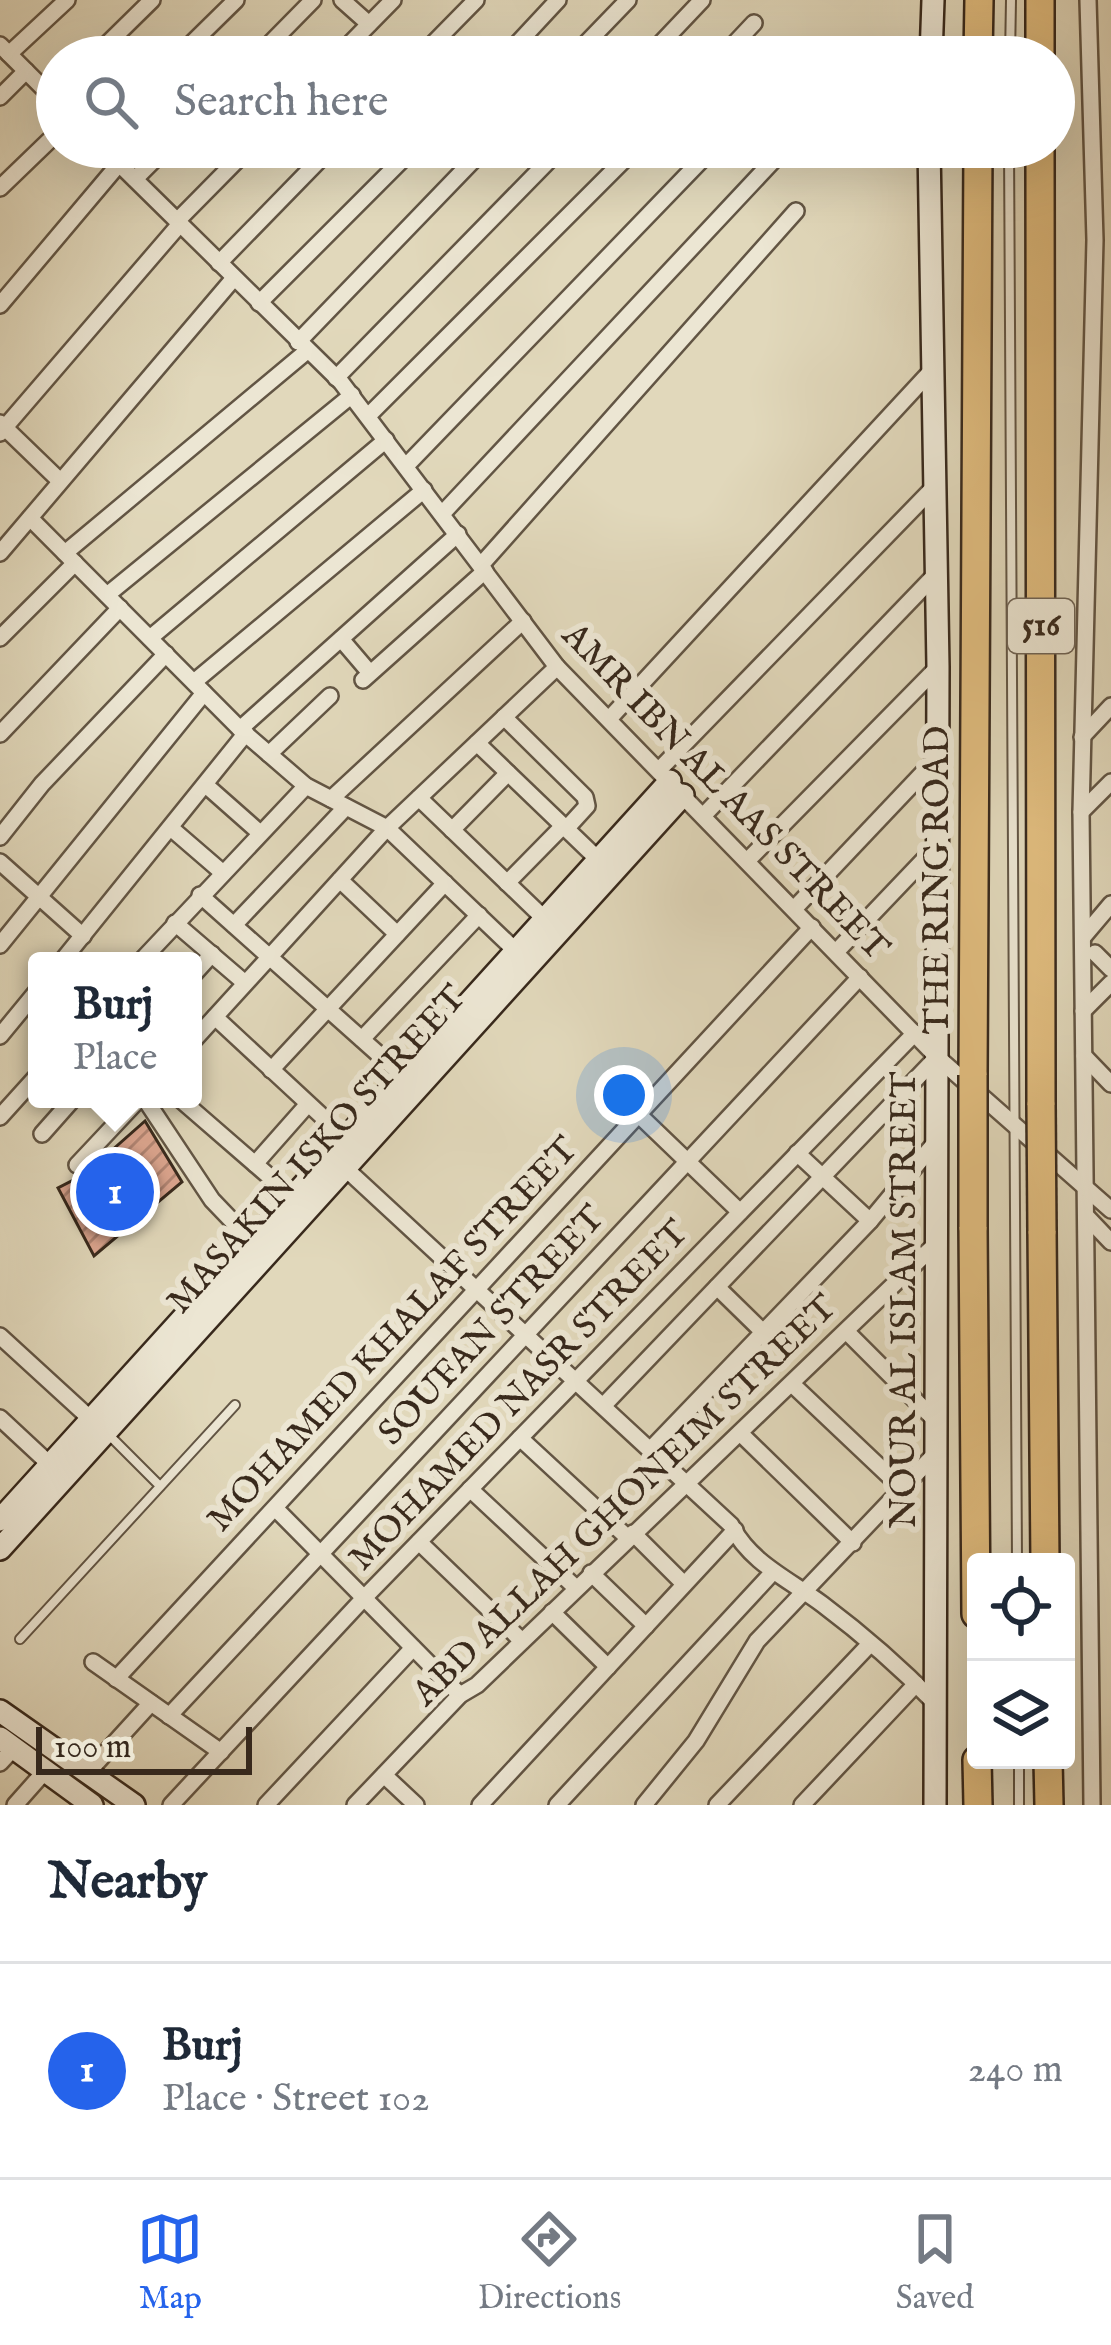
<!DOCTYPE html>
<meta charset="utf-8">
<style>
body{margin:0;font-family:"IM FELL English",serif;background:#f6f6f7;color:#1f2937}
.controls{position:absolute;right:36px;bottom:36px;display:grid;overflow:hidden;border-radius:12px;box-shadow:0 12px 48px #0002}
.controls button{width:108px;height:108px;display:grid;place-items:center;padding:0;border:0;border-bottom:3px solid #e0e1e3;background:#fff;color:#1f2937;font:60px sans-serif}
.scale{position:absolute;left:36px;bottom:30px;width:216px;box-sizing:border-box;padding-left:12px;border:6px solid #38291c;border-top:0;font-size:33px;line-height:42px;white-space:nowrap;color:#38291c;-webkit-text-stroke:9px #ece6d3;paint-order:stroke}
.you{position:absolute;left:624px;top:1095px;width:42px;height:42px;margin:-30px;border:9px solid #fff;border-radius:50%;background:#1a73e8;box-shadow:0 0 0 18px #1a73e833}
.badge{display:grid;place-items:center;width:78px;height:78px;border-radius:50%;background:#2563eb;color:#fff;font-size:39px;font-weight:700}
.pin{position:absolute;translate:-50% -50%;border:6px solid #fff;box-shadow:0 3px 12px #0006}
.popup{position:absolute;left:28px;top:952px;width:174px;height:156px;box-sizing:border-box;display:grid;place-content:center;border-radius:12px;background:#fff;filter:drop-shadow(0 3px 9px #0005);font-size:39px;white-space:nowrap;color:#747a83}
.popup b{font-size:45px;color:#1f2937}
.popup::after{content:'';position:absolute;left:50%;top:100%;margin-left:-24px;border:24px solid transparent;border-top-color:#fff}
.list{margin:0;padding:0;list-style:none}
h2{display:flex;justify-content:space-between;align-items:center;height:156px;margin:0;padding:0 48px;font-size:51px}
h2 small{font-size:39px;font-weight:400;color:#747a83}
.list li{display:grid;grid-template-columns:78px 1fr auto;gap:36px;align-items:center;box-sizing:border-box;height:216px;padding:0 48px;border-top:3px solid #e0e1e3}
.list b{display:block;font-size:45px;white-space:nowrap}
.list p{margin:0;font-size:39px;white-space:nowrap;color:#747a83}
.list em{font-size:39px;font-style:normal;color:#747a83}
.icon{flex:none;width:66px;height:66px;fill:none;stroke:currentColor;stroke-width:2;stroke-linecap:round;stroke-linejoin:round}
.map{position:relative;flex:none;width:1111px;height:1805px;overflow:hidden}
.search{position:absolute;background:#fff;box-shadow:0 12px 48px #0002;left:36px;right:36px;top:36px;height:132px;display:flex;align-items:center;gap:30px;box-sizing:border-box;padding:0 42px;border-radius:66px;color:#747a83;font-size:45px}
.sheet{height:372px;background:#fff}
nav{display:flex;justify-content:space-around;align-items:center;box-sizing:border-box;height:168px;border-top:3px solid #e0e1e3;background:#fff;font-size:33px;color:#747a83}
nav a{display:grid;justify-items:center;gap:6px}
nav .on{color:#2563eb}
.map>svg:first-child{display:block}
.building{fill:url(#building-hatch);stroke:#38291c;stroke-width:3}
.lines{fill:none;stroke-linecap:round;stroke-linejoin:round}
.lane-casing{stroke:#625544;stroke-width:12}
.street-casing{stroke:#625544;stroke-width:20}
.secondary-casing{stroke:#38291c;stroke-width:26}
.highway-casing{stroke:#38291c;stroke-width:32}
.lane{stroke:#ece6d3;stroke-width:8}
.street{stroke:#ece6d3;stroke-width:15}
.secondary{stroke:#ece6d3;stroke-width:21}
.highway{stroke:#e0bc7e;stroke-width:27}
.highway-bridge-casing{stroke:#38291c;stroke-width:32;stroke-linecap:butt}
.highway-bridge{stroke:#e0bc7e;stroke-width:27}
.labels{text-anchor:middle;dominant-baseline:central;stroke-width:12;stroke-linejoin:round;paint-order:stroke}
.shield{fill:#ece6d3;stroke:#6e6253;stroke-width:3}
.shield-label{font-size:33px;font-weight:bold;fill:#38291c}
.street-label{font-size:36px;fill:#38291c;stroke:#ece6d3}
</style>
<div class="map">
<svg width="1111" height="1805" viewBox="0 0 1111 1805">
<defs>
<pattern id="building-hatch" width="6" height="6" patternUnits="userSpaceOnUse" patternTransform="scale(3)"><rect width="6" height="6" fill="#dda690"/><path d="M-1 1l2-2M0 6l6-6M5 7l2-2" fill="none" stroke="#b48775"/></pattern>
</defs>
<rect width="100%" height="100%" fill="#e1d8bb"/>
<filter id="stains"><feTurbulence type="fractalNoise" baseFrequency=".00167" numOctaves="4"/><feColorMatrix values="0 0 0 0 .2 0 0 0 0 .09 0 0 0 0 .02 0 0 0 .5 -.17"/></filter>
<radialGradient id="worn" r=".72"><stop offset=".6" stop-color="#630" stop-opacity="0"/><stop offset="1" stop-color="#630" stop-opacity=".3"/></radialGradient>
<path class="building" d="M145,1121L182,1182L94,1256L58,1188L85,1174Z"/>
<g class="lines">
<g class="lane-casing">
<g id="lane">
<path d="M1010,57L1011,0"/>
<path d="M1009,147L1017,1562"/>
<path d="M106,1432L160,1486"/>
<path d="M20,1639L235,1405"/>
<path d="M1019,1760V1805"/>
</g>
</g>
<g class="street-casing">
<g id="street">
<path d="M342,0L369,24"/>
<path d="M1088,0L1095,240L1081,812L1092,1805"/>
<path d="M0,45L57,102"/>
<path d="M9,54L67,0"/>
<path d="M94,57L152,0"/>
<path d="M178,57L236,0"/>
<path d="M257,57L313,0"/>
<path d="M337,57L393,0"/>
<path d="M420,57L476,0"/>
<path d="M505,57L558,0"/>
<path d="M573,57L628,0"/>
<path d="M648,57L702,0"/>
<path d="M722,57L754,23"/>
<path d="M0,97L26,71"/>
<path d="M102,147L341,382L557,667L937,1057L1111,1210"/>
<path d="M135,179L167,147"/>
<path d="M0,188L57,133"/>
<path d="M177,221L250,147"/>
<path d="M219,263L332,147"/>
<path d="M259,303L415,147"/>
<path d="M0,305L119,164"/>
<path d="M298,342L486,147"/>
<path d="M336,378L562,147"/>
<path d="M368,416L637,147"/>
<path d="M0,423L60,481"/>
<path d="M0,433L180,224"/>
<path d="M406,466L714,147"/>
<path d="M442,514L786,147"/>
<path d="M30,518L240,729L306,786L387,828L517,952"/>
<path d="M0,553L234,278"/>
<path d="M65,553L307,351"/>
<path d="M481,565L796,211"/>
<path d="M107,595L352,395"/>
<path d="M0,638L75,563"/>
<path d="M150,638L386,440"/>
<path d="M341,639L370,673"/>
<path d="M363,680L485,571"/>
<path d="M194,682L424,490"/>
<path d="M504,717L585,797L587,806L566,829"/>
<path d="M609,719L933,369"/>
<path d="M240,729L458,534"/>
<path d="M0,734L120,608"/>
<path d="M1082,737L1111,706"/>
<path d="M477,743L606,867"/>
<path d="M269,754L330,696"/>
<path d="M659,770L936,485"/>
<path d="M208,787L260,833"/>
<path d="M419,798L551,925"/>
<path d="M331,799L523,621"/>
<path d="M1081,812L1111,782"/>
<path d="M703,816L937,573"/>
<path d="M172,829L223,873"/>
<path d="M452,830L508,773"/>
<path d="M0,837L42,784L166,654"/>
<path d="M747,861L938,667"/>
<path d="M0,862L83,936"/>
<path d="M340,880L397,934"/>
<path d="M507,883L563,826"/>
<path d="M200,895L403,1076"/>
<path d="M794,909L938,757"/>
<path d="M175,923L245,983"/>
<path d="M234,925L346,807"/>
<path d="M1084,936L1111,904"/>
<path d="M0,945L204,693"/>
<path d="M836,952L938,845"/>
<path d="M1095,953L1111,969"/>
<path d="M62,961L246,733"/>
<path d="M141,961L306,786"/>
<path d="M193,975L212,954"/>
<path d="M1083,1011L1111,983"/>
<path d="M215,1017L353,1145"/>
<path d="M0,1036L37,991"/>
<path d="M362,1039L479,915"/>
<path d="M193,1041L387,828L557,667"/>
<path d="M1084,1056L1111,1084"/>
<path d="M271,1070L445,883"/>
<path d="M145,1099L212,1200L259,1249"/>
<path d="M180,1099L293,1197"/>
<path d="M638,1114L740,1212"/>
<path d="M0,1117L37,1076"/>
<path d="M42,1134L73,1099"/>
<path d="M797,1153L870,1221"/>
<path d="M255,1164L308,1104"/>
<path d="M77,1165L139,1099"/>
<path d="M345,1168L731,1525C750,1563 790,1580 822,1604C862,1634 902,1669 936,1704"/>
<path d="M1088,1218L1111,1242"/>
<path d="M717,1287L763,1332"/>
<path d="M847,1332L938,1423"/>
<path d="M0,1336L95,1423"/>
<path d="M792,1384L905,1491"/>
<path d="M603,1406L937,1057"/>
<path d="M0,1418L58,1472"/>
<path d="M740,1433L853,1543"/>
<path d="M520,1438L628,1538"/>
<path d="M650,1450L870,1221L934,1144"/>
<path d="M470,1489L576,1588"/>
<path d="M275,1508L460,1695"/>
<path d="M633,1533L684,1584"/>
<path d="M419,1542L522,1641"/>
<path d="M591,1573L646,1626"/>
<path d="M552,1612L608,1667"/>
<path d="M93,1662L221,1752"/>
<path d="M116,1679L812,927"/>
<path d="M169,1716L860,977"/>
<path d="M0,1763L14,1748"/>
<path d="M89,1771L151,1703"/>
<path d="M384,1775L416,1805"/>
<path d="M15,1805L46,1770"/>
<path d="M171,1805L364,1598L915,1033"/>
<path d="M266,1805L413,1648"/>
<path d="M355,1805L460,1695L477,1685L938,1242"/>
<path d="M480,1805L735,1530"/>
<path d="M557,1805L773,1572"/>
<path d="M644,1805L696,1741L757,1641L936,1453"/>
<path d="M717,1805L869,1645"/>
<path d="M802,1805L916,1684"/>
</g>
</g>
<g class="secondary-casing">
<g id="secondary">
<path d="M931,57L933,0"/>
<path d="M929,147L938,667L935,1805"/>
<path d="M0,1520L670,781"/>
<path d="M0,1549L683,795"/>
<path d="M0,1711L134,1805"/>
<path d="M0,1738L92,1805"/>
</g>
</g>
<g class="highway-casing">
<g id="highway">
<path d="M1040,0V57"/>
<path d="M978,57L979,0"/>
<path d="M1040,147L1041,1105"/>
<path d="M973,1075L978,147"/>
<path d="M973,1227L976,1614"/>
<path d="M1042,1231L1045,1562"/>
<path d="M977,1760L978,1805"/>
<path d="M1048,1760L1049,1805"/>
</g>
</g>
<use href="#lane" class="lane"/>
<use href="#street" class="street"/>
<use href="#secondary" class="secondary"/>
<use href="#highway" class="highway"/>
<g class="highway-bridge-casing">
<g id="highway-bridge">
<path d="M1041,1105L1042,1231"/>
<path d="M973,1227V1075"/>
</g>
</g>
<use href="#highway-bridge" class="highway-bridge"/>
</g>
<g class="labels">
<rect class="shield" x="1008" y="599" width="66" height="54" rx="9"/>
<g class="shield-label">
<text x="1041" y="626">516</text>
</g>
<g class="street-label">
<text transform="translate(725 792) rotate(46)">AMR IBN AL AAS STREET</text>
<text transform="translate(938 880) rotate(-90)">THE RING ROAD</text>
<text transform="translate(317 1150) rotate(-48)">MASAKIN ISKO STREET</text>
<text transform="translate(905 1300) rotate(-90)">NOUR AL ISLAM STREET</text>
<text transform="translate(492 1326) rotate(-47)">SOUFAN STREET</text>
<text transform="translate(393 1335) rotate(-47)">MOHAMED KHALAF STREET</text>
<text transform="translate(519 1396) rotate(-46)">MOHAMED NASR STREET</text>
<text transform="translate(625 1501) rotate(-44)">ABD ALLAH GHONEIM STREET</text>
</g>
</g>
<rect width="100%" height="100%" filter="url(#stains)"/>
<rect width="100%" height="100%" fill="url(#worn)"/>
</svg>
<div class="controls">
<button><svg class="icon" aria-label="locate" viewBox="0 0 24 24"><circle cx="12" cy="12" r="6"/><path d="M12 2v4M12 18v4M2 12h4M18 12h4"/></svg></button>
<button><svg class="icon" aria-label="layers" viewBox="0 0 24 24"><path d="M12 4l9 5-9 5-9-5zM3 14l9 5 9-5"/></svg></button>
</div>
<div class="scale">100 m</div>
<div class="you"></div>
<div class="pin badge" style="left:115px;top:1192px">1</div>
<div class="popup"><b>Burj</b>Place</div>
<div class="search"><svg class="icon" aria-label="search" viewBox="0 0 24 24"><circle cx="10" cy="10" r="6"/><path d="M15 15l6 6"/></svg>Search here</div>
</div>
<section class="sheet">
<h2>Nearby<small></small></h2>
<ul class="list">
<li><span class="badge">1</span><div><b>Burj</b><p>Place · Street 102</p></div><em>240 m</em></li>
</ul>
</section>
<nav>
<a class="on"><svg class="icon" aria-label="map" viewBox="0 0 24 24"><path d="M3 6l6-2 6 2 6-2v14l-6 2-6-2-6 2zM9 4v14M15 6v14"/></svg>Map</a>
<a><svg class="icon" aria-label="directions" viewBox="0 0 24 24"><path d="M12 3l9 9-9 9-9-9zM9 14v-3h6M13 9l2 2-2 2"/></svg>Directions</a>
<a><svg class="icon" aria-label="saved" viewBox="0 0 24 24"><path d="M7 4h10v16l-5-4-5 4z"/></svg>Saved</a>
</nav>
